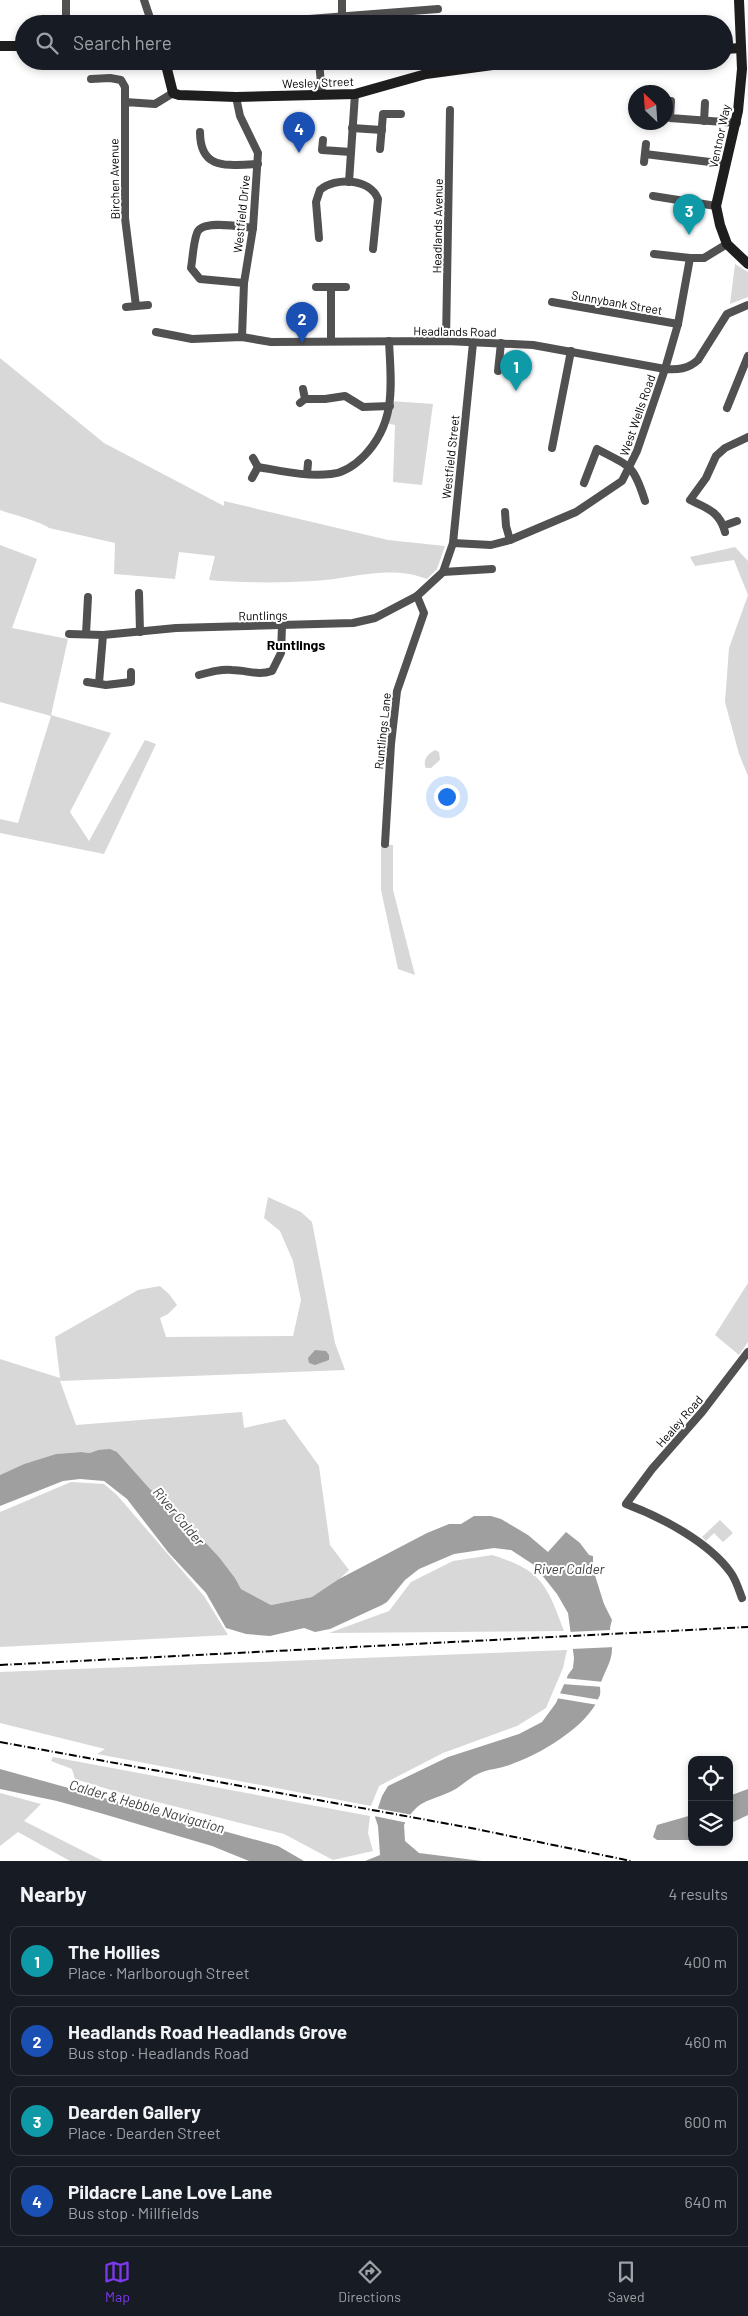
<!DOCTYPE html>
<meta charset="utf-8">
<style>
body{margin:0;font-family:Barlow,sans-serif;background:#242831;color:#f1f3f6}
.controls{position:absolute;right:15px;bottom:15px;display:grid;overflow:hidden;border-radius:10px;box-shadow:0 2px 8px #0003}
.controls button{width:45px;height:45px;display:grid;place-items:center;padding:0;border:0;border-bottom:1px solid #363941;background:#171b24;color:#f1f3f6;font:25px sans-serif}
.compass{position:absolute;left:628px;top:85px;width:45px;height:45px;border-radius:50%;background:#171b24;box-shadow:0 2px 8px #0003;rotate:335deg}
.you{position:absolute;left:446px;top:796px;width:18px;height:18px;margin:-12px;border:4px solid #fff;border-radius:50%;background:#1a73e8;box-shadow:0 0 0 8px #1a73e833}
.badge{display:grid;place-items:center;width:32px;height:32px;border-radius:50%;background:#7c3aed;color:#fff;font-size:16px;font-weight:700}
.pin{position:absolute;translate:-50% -41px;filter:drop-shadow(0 1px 2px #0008)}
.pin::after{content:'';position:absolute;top:26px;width:18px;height:15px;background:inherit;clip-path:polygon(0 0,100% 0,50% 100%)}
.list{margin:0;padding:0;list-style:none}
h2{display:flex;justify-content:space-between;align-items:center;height:65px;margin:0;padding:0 20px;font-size:21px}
h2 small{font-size:16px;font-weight:400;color:#9ea1a6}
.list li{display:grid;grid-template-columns:32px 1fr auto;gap:15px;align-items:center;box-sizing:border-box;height:70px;margin:0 10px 10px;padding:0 10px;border:1px solid #363941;border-radius:10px}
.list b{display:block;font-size:19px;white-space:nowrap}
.list p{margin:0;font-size:16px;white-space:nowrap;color:#9ea1a6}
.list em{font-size:16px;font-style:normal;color:#9ea1a6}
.icon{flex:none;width:28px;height:28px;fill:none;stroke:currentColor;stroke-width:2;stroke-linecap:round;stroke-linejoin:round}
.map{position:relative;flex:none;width:748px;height:1861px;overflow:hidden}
.search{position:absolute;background:#171b24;box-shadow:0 2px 8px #0003;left:15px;right:15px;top:15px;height:55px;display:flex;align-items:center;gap:12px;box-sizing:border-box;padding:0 18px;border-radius:28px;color:#9ea1a6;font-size:19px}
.sheet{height:385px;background:#171b24}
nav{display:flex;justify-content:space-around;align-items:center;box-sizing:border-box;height:70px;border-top:1px solid #363941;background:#171b24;font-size:14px;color:#9ea1a6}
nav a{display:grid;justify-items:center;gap:2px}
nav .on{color:#7c3aed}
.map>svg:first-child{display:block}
.green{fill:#d8d8d8}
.water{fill:#9f9f9f}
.pier{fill:#fff}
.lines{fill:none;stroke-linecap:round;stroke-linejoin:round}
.street{stroke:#515151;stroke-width:8}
.secondary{stroke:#1e1e1e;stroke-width:10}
.rail{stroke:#000;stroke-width:2;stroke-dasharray:8 2.5 1 2.5;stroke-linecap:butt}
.labels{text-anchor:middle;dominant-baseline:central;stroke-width:4;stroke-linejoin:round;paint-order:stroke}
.street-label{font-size:12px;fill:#000;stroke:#fff}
.neighbourhood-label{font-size:14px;font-weight:bold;fill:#000;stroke:#fff}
.water-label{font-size:14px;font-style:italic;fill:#404040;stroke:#fff}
</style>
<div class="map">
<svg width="748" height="1861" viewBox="0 0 748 1861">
<rect width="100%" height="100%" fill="#fff"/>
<g class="green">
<path d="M735,264L748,272V297L730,304Z"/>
<path d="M0,358L104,443L224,506V501L388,540L445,546L437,569L427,579C389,564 352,579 313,581C278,583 244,583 209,580L215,556L179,552L175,579L114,574L115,543L49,528C42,522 11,514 0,510Z"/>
<path d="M390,401L433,404L422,485L393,482L395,425L386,423Z"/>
<path d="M0,545L37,559L12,628L68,639L51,715L111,733L70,812L89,841L145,740L156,744L104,854L0,833V819L18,823L51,716L0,702Z"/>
<path d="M735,547L748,561V595L734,560L695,566L690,557Z"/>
<path d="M748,595V776L739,754L725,702L729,648Z"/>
<path d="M435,750L439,752L440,760L431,768H426C422,760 428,754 435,750Z"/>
<path d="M381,844L393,845V890L415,975L398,969L381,890Z"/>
<path d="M268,1197L301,1212L312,1222L335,1343L345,1370L60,1381L76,1425L242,1412L244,1428L285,1419L319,1466L330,1545L349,1570L334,1584L312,1597L271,1605L241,1589L235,1578L219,1557L173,1508L149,1488L117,1452L98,1450L90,1453L81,1452L56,1454L24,1464L0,1475V1359L60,1378L55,1337L138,1290L160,1286L169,1294L177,1305L168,1314L160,1318L166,1337L293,1336L301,1300L293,1261L280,1231L264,1218Z"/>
<path d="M748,1283V1342L739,1355L715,1335Z"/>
<path d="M71,1482L104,1484L117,1495L204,1596L228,1635L0,1647V1512Z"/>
<path d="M720,1520L733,1533L723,1542L714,1533L706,1541L702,1537Z"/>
<path d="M492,1555C542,1571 546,1583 564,1631L329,1633L389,1611L411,1582L453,1561Z"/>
<path d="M567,1650L563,1668L546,1708L517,1726L443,1753L379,1786L371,1806L97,1754L105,1749L0,1723V1672Z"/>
<path d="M53,1757L370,1816L368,1833L373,1851L333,1860L284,1834L114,1791L75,1779L72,1769L51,1761Z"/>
<path d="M0,1793L41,1804L24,1821L103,1861H70L18,1832L0,1846Z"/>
</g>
<g class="water">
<path d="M315,1350L326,1351L329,1355V1360L315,1365L309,1363L308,1358Z"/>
<path d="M110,1449L117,1452L149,1488L173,1508L219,1557L235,1578L241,1589L271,1605L312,1597L339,1579L427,1533L449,1524H461L474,1516H491L501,1519L528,1535L548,1552L566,1532L580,1543L589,1555L593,1556V1569L604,1604L612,1620C608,1633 611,1635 612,1646C613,1662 603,1673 600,1686C600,1690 601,1694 599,1697C588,1727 536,1757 506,1766C498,1769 488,1769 480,1773C470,1777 462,1786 452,1791C427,1803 419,1798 404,1825L405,1841L419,1853L482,1861H365L380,1855L378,1826L375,1817L382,1796L388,1786L448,1757L519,1734L542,1722L556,1703L568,1675L573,1668L574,1658L568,1613L557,1594L534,1565L511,1550L494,1548L454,1554L419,1569L405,1580L387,1602L382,1605L330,1629L315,1632L304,1628L270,1636L246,1634L226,1628L206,1593L168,1552L127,1499L104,1481L80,1479L63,1481L0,1506V1475L24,1464L56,1454L81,1452L90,1453L98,1450Z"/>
<path d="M0,1769L278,1846L304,1861H249L212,1846L100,1813L57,1801L0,1789Z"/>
<path d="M748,1789V1815L729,1824V1796Z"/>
<path d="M692,1815V1840H657L653,1837L657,1825Z"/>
</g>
<g class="pier">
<path d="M611,1630L615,1647L571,1649L568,1632Z"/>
<path d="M564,1678L604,1682L603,1687L562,1684Z"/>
<path d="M558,1693L601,1700L598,1705L556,1698Z"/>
<path d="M375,1808L413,1815L408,1823L374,1816Z"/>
</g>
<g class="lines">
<g class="street">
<path d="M144,0L152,24"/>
<path d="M342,17V0"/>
<path d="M66,24V0"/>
<path d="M244,24L438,9"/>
<path d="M319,61L322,95"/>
<path d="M91,79L110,78L121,80L125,87V102"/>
<path d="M236,97L240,116L258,153L253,228L244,283L242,337"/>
<path d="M671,101L670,118L737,123"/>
<path d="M704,121L705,103"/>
<path d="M352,128L382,130"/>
<path d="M200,132C200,171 228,165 258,164"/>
<path d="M323,140L322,150L351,152"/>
<path d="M380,149L383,114H401"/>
<path d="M645,154L726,164"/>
<path d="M644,162L646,144"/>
<path d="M349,182L355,94"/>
<path d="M653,196L716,206"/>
<path d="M319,238L316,202L320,190C335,177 370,178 378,199L373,249"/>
<path d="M654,254L690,258H704L727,244"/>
<path d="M244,283L200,279L191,268C193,257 193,244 197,233C202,219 241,227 253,228"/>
<path d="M316,287H346"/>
<path d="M552,302L678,324"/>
<path d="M136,306L125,218V102L155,104L173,93"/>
<path d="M126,307L148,305"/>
<path d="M156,332L192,339L242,337L271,342L446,341L533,345L665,369C678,370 688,369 698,360L727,314L748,305"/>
<path d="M331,340V287"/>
<path d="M446,341L450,110"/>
<path d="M498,371L501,343"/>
<path d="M305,399H325L345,396L363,407L390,406"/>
<path d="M300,403L305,399L303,389"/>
<path d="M727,408L748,356"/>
<path d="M552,448L571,351"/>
<path d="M258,467C282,471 307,477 331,474C343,473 355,465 364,456C397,422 391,384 389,341"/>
<path d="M307,474L308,463"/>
<path d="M252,478L258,467L253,458"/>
<path d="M584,483L597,449C630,467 633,463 645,501"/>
<path d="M505,512L506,526L510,540"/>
<path d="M723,526L737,521"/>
<path d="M725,532C720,512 707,508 690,500L706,478L716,456L725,448L748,437"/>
<path d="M453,543L491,545L510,540L576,512L622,481L637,451L665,369L678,324L690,258"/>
<path d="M443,572L492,569"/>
<path d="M139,593L140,632"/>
<path d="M69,634L103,635L176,628L353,623L375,618L417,596L443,572L453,543L473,343"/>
<path d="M86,634L88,597"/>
<path d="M199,675C210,672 220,669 232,670C247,670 257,676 272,671L281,653L282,626"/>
<path d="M87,682L106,685L131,682V672"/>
<path d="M99,683L103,635"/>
<path d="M385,844L391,744L397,691L424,613L417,596"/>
<path d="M742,1598C739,1590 736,1580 731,1573C709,1542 661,1517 626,1504L652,1469L702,1412L748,1352"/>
</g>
<g class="secondary">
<path d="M739,0L742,69L738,111L716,206L720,225L727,244L748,264"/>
<path d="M0,46H24"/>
<path d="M724,49L741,48"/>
<path d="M165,61L173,93L179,95L236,97L355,94L426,74L523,61"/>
</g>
<g class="rail">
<path d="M0,1665L748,1627"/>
<path d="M0,1742L471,1828L631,1861"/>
</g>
</g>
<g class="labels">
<g class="street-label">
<text transform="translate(318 82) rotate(-2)">Wesley Street</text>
<text transform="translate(719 136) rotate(-78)">Ventnor Way</text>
<text transform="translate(114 179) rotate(-91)">Birchen Avenue</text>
<text transform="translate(241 214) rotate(-84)">Westfield Drive</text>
<text transform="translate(437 226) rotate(-89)">Headlands Avenue</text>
<text transform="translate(617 302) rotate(10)">Sunnybank Street</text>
<text transform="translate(455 331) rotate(1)">Headlands Road</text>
<text transform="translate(637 415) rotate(-71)">West Wells Road</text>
<text transform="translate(450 457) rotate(-84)">Westfield Street</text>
<text transform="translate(263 615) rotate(-1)">Runtlings</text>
<text transform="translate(382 731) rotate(-84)">Runtlings Lane</text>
<text transform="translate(679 1421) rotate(-49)">Healey Road</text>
</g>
<g class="neighbourhood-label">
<text x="296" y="644">Runtlings</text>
</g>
<g class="water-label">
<text transform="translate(179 1516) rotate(50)">River Calder</text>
<text x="569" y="1568">River Calder</text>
<text transform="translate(147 1806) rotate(16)">Calder &amp; Hebble Navigation</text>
</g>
</g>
</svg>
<div class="controls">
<button><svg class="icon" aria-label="locate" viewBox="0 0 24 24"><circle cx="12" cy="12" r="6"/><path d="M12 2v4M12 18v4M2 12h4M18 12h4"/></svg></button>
<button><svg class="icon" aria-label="layers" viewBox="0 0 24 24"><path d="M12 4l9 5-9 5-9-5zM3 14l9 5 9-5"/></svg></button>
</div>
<svg class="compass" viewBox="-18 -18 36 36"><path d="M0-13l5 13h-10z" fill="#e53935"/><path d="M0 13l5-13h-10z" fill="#9ea1a6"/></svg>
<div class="you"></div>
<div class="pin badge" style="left:516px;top:391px;background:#0f9aa8">1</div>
<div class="pin badge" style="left:302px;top:343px;background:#1a4fb4">2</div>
<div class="pin badge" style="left:689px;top:235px;background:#0f9aa8">3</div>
<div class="pin badge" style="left:299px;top:153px;background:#1a4fb4">4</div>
<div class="search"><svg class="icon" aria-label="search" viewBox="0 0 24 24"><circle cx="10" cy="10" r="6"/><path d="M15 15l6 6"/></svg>Search here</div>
</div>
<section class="sheet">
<h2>Nearby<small>4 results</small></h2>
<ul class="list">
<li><span class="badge" style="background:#0f9aa8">1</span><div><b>The Hollies</b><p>Place · Marlborough Street</p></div><em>400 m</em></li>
<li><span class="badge" style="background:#1a4fb4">2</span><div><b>Headlands Road Headlands Grove</b><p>Bus stop · Headlands Road</p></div><em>460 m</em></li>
<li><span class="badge" style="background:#0f9aa8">3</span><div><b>Dearden Gallery</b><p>Place · Dearden Street</p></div><em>600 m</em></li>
<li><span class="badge" style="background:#1a4fb4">4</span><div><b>Pildacre Lane Love Lane</b><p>Bus stop · Millfields</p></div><em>640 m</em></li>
</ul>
</section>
<nav>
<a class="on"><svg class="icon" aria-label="map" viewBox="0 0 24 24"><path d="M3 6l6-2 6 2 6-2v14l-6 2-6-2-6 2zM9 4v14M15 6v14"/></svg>Map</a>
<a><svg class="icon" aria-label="directions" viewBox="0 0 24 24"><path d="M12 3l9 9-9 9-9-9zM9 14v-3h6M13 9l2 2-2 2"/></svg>Directions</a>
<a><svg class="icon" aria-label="saved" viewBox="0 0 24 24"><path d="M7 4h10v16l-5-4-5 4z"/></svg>Saved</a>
</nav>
